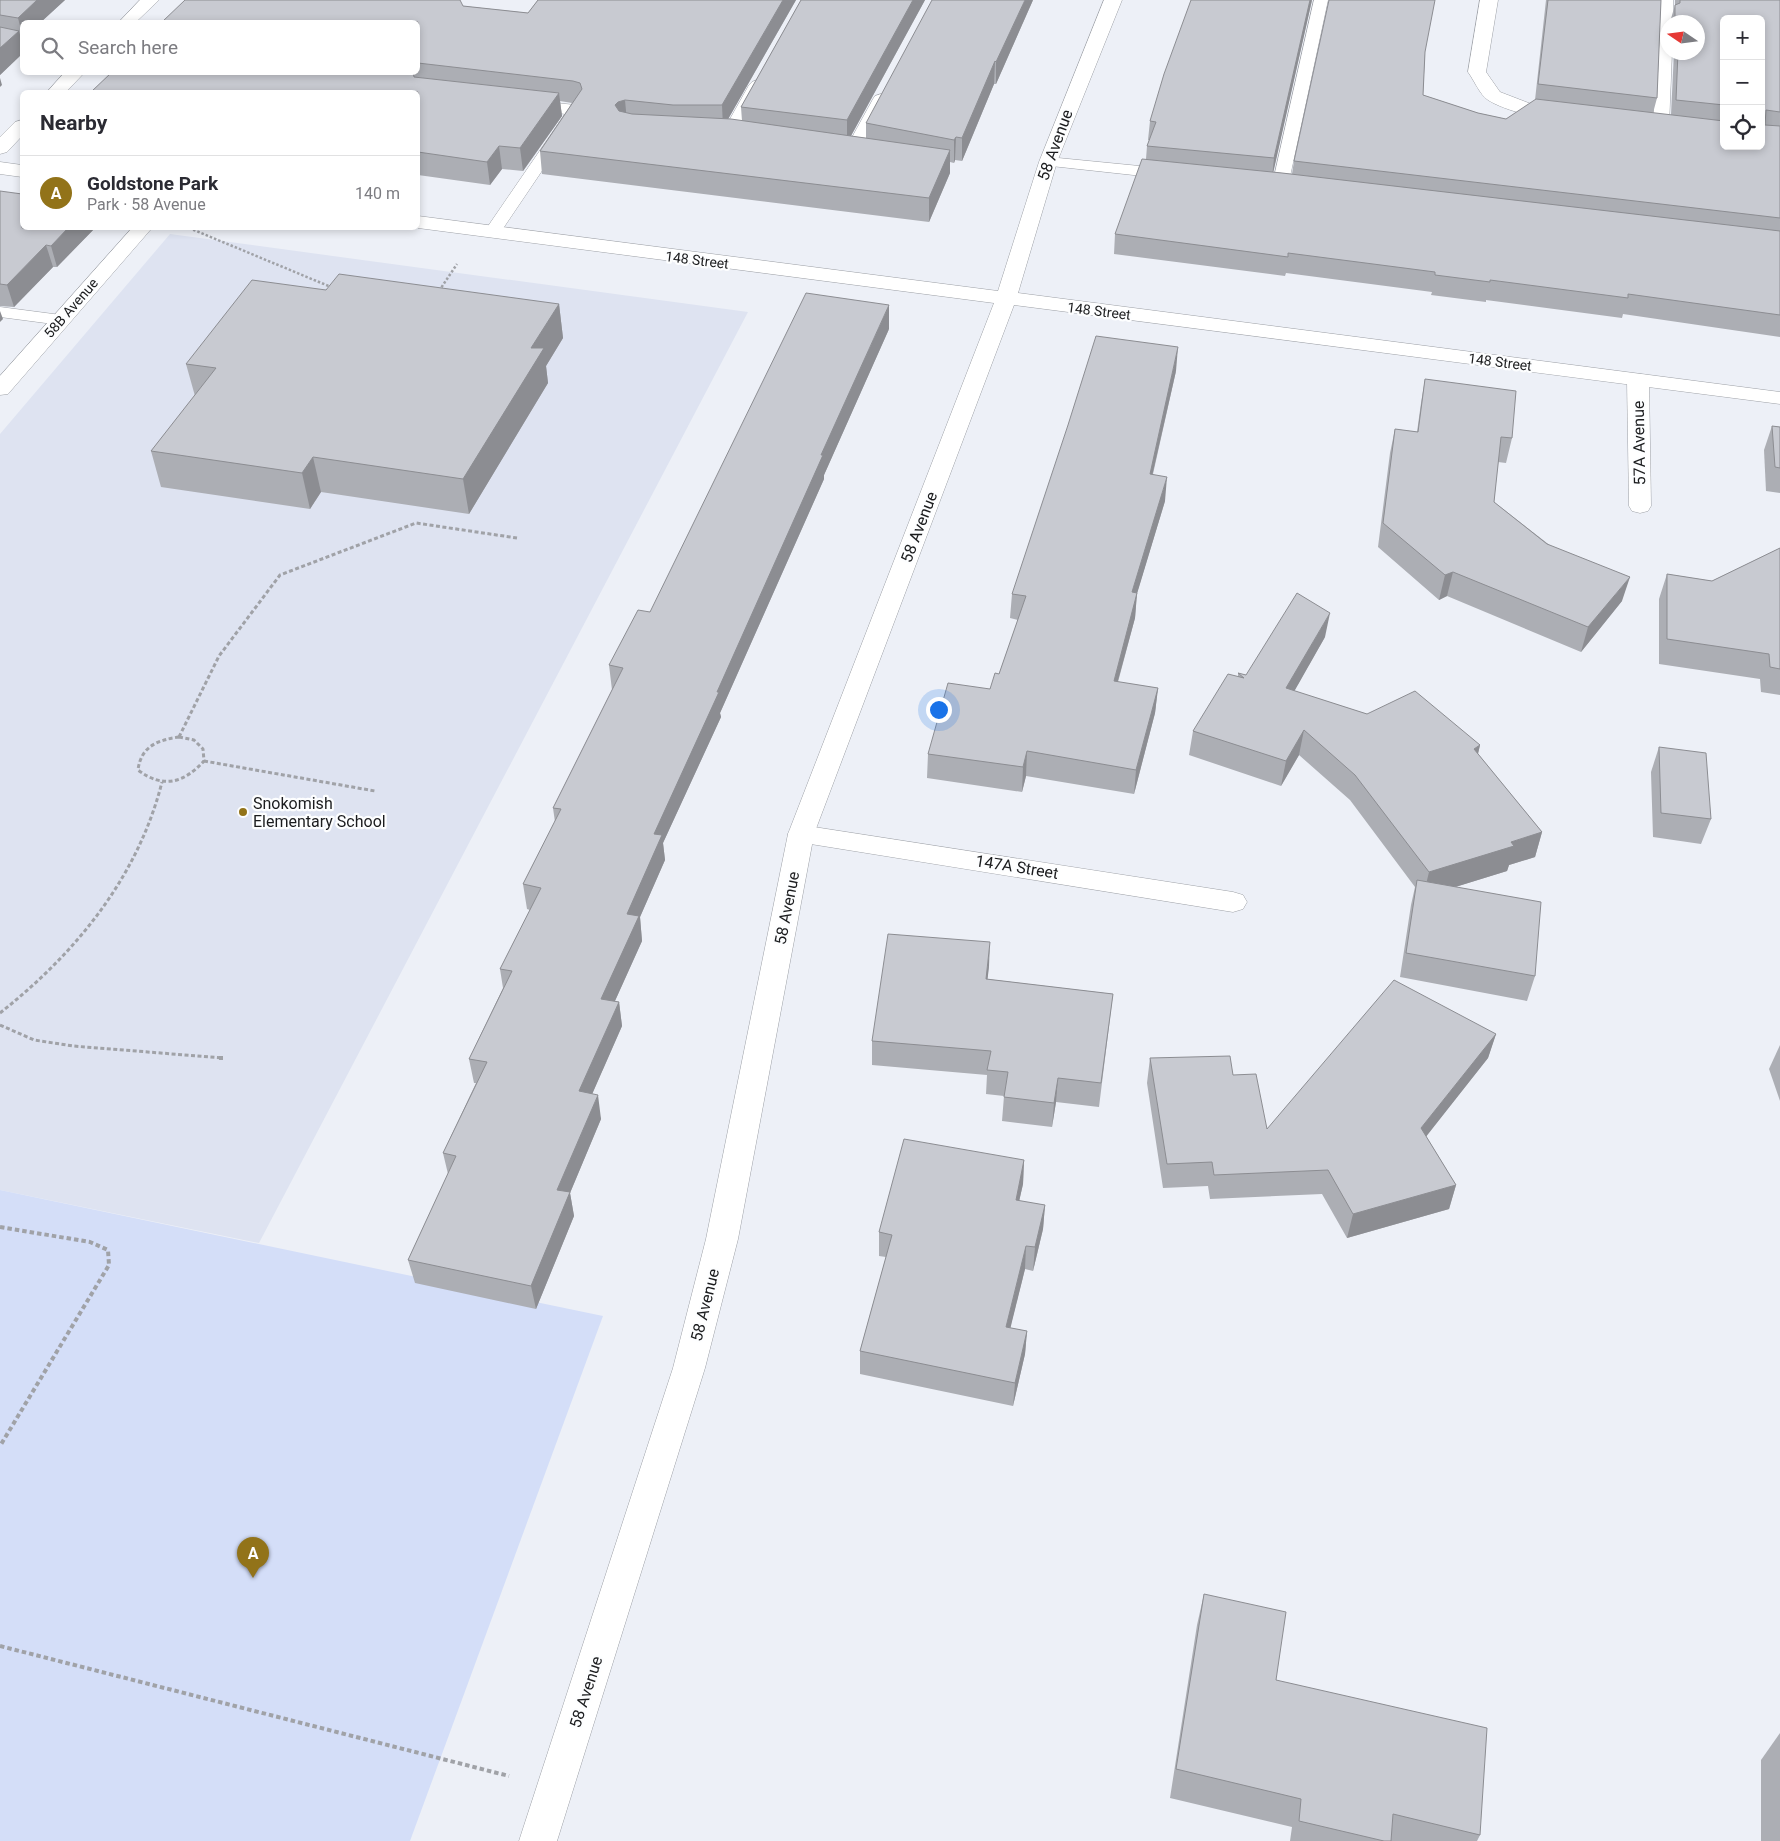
<!DOCTYPE html>
<meta charset="utf-8">
<style>
body{margin:0;font-family:Roboto,sans-serif;background:#f2f2f3;color:#2b2b33}
.controls{position:absolute;right:15px;top:15px;display:grid;overflow:hidden;border-radius:8px;box-shadow:0 2px 8px #0003}
.controls button{width:45px;height:45px;display:grid;place-items:center;padding:0;border:0;border-bottom:1px solid #e1e1e2;background:#fff;color:#2b2b33;font:25px sans-serif}
.compass{position:absolute;left:1660px;top:15px;width:45px;height:45px;border-radius:50%;background:#fff;box-shadow:0 2px 8px #0003;rotate:283deg}
.you{position:absolute;left:938px;top:709px;width:18px;height:18px;margin:-12px;border:4px solid #fff;border-radius:50%;background:#1a73e8;box-shadow:0 0 0 8px #1a73e833}
.badge{display:grid;place-items:center;width:32px;height:32px;border-radius:50%;background:#927319;color:#fff;font-size:16px;font-weight:700}
.pin{position:absolute;translate:-50% -41px;filter:drop-shadow(0 1px 2px #0008)}
.pin::after{content:'';position:absolute;top:26px;width:18px;height:15px;background:inherit;clip-path:polygon(0 0,100% 0,50% 100%)}
.list{margin:0;padding:0;list-style:none}
h2{display:flex;justify-content:space-between;align-items:center;height:65px;margin:0;padding:0 20px;font-size:21px}
h2 small{font-size:16px;font-weight:400;color:#7c7c81}
.list li{display:grid;grid-template-columns:32px 1fr auto;gap:15px;align-items:center;box-sizing:border-box;height:75px;padding:0 20px;border-top:1px solid #e1e1e2}
.list b{display:block;font-size:19px;white-space:nowrap}
.list p{margin:0;font-size:16px;white-space:nowrap;color:#7c7c81}
.list em{font-size:16px;font-style:normal;color:#7c7c81}
.icon{flex:none;width:28px;height:28px;fill:none;stroke:currentColor;stroke-width:2;stroke-linecap:round;stroke-linejoin:round}
.map{position:relative;flex:none;width:1780px;height:1841px;overflow:hidden}
.search{position:absolute;background:#fff;box-shadow:0 2px 8px #0003;left:20px;top:20px;width:400px;height:55px;display:flex;align-items:center;gap:12px;box-sizing:border-box;padding:0 18px;border-radius:8px;color:#7c7c81;font-size:19px}
.panel{position:absolute;background:#fff;box-shadow:0 2px 8px #0003;left:20px;top:90px;width:400px;height:140px;border-radius:8px}
.map>svg:first-child{display:block}
.built{fill:#dee3f1}
.green{fill:#d4def8}
.lines{fill:none;stroke-linecap:round;stroke-linejoin:round}
.lane-casing{stroke:#9da0a6;stroke-width:1}
.street-casing{stroke:#9da0a6;stroke-width:1}
.secondary-casing{stroke:#9da0a6;stroke-width:1}
.path-far2{stroke:#a0a2a7;stroke-width:2.5;stroke-dasharray:2.5 2;stroke-linecap:butt}
.path-far1{stroke:#a0a2a7;stroke-width:3;stroke-dasharray:4 2.5;stroke-linecap:butt}
.path{stroke:#a0a2a7;stroke-width:4;stroke-dasharray:4.5 3;stroke-linecap:butt}
.lane{fill:#fff;fill-rule:evenodd}
.street{fill:#fff;fill-rule:evenodd}
.secondary{fill:#fff;fill-rule:evenodd}
.wall{fill:#acaeb4;fill-rule:evenodd}
.shaded-wall{fill:#8c8d92}
.building{fill:#c8cad1;stroke:#8c8d92}
.poi-dot{fill:#927319;stroke:#fdfeff;stroke-width:2}
.labels{text-anchor:middle;dominant-baseline:central;stroke-width:4.5;stroke-linejoin:round;paint-order:stroke}
.far-street-label{font-size:14px;fill:#1b1c1e;stroke:#fdfeff}
.street-label{font-size:16px;fill:#1b1c1e;stroke:#fdfeff}
.poi-label{font-size:16px;fill:#1b1c1e;stroke:#fdfeff;text-anchor:start}
</style>
<div class="map">
<svg width="1780" height="1841" viewBox="0 0 1780 1841">
<rect width="100%" height="100%" fill="#edf0f7"/>
<path class="built" d="M170,234L748,312L259,1243L0,1190V434Z"/>
<path class="green" d="M0,1190L603,1316L410,1841H0Z"/>
<g class="lines">
<g class="lane-casing">
<g id="lane">
<path d="M1314,0H1328L1288,186L1286,190H1274L1272,186Z"/>
<path d="M1659,0H1673V22H1668V52H1672L1669,126L1667,129H1655L1653,126Z"/>
<path d="M757,80L762,82L765,85L737,135L735,138H723L721,135L749,85L752,82Z"/>
<path d="M881,94L887,96L889,99L861,150L859,153H847L845,150L873,99L875,96Z"/>
<path d="M529,100L575,105L581,107L583,110L498,236H486L484,232L565,114L523,108L521,105L523,102Z"/>
<path d="M1048,157L1170,169L1176,171L1178,174L1176,177L1170,179L1042,165L1040,162L1042,159Z"/>
<path d="M0,307L61,315L67,316L70,320L67,324L61,325L0,317Z"/>
</g>
</g>
<g class="street-casing">
<g id="street">
<path d="M140,0H159L136,22H119Z"/>
<path d="M1480,0H1498L1486,72L1500,92L1539,107L1566,111L1569,115L1566,119C1550,123 1503,110 1488,100C1480,95 1474,80 1468,72Z"/>
<path d="M65,72H85L66,92H47Z"/>
<path d="M22,120V136L7,152L0,154V137L15,122Z"/>
<path d="M132,228H152L8,394L0,395V376Z"/>
<path d="M1638,374L1646,375L1649,380L1651,506L1648,511L1640,513L1632,511L1629,506L1627,380L1630,375Z"/>
<path d="M801,825L1233,892L1243,895L1247,902L1243,909L1233,912L792,841L788,834L792,827Z"/>
</g>
</g>
<g class="secondary-casing">
<g id="secondary">
<path d="M1104,0H1122L1057,162L1018,293L1780,392V404L1014,305L814,834L738,1239L705,1368L557,1841H519L673,1368L706,1239L788,834L994,303L418,228V216L998,291L1039,162Z"/>
<path d="M0,162L22,165V177L0,174Z"/>
</g>
</g>
<g class="path-far2">
<path d="M189,228L331,287"/>
<path d="M439,291L457,264"/>
</g>
<g class="path-far1">
<path d="M179,737L219,656L280,575L416,523L517,538"/>
<path d="M179,737L194,740L203,749L204,761C184,783 163,789 138,770C141,746 158,740 179,737Z"/>
<path d="M204,761L375,791"/>
<path d="M0,1013C76,953 138,877 162,782"/>
<path d="M0,1025L34,1040L73,1046L223,1058"/>
</g>
<g class="path">
<path d="M219,1058H223"/>
<path d="M0,1227L90,1242L108,1250L109,1265L0,1446"/>
<path d="M0,1646L509,1776"/>
</g>
<use href="#lane" class="lane"/>
<use href="#street" class="street"/>
<use href="#secondary" class="secondary"/>
</g>
<g class="wall">
<path d="M0,0H65L41,22H22V38H21L22,42V54L0,75Z"/>
<path d="M538,0H796L728,119L742,121L741,107L801,0H925L851,136L866,138V123L1033,0L996,84H994L962,161L955,160L954,163L950,162V173L929,222L542,174L540,151L572,103L560,101L562,116L523,171L502,169L490,185L418,175V92L112,72H418V22L463,6L528,13Z"/>
<path d="M1312,0L1273,172L1292,174L1294,161L1425,54L1423,95L1478,113L1506,119L1535,100L1546,0H1661L1657,98L1653,113L1671,115L1674,52H1698V22H1670L1675,5V0H1780V337L1623,314L1622,318L1486,300V302L1431,295L1432,292L1286,273L1285,276L1114,254L1115,234L1146,159L1147,146L1149,140H1148L1150,121ZM1724,19L1761,146H1724Z"/>
<path d="M0,191L22,228H95L57,267H53L14,307L0,306Z"/>
<path d="M326,290L559,304L563,338L546,366L548,383L469,514L321,492L310,509L161,487L151,451L195,396L186,364Z"/>
<path d="M889,329L824,475V479L720,713L721,717L663,843L665,860L640,917L642,941L615,1001L619,1002L622,1026L592,1094L601,1119L570,1193L574,1216L536,1309L415,1283L408,1260L448,1174L443,1153L476,1083H474L469,1059L503,988L500,969L530,910L527,909L523,884L555,822L553,808L612,690L609,665L650,612Z"/>
<path d="M1176,371L1153,474L1165,501L1137,593L1135,618L1118,682L1158,688L1155,713L1134,794L1026,776L1022,792L927,778L928,754L990,689L999,674L1018,620L1010,618L1012,594Z"/>
<path d="M1425,379L1512,438L1506,463L1498,462L1494,502L1622,601L1581,652L1447,596L1439,600L1378,547L1390,453L1395,429L1417,432L1421,403Z"/>
<path d="M1772,426L1780,427V493L1766,491L1764,450Z"/>
<path d="M1780,548V695L1761,692L1760,679L1659,664V599L1667,574L1712,581Z"/>
<path d="M1325,637L1294,691L1367,714L1480,745L1478,754L1542,832L1535,857L1509,865L1507,871L1455,887L1535,976L1527,1001L1400,977L1411,905L1415,887L1350,800L1299,755L1281,786L1189,755L1193,731L1238,677V673L1246,675Z"/>
<path d="M1659,747L1711,819L1701,844L1653,837L1651,772Z"/>
<path d="M989,966L987,979L1113,994L1099,1107L1056,1102L1052,1127L1002,1121L1004,1096L986,1094L987,1075L872,1065V1041Z"/>
<path d="M1496,1034L1488,1058L1426,1136L1456,1185L1449,1209L1347,1238L1322,1194L1210,1199L1208,1186L1163,1188L1147,1083L1150,1058L1233,1075L1267,1129Z"/>
<path d="M1780,1045V1101L1769,1069Z"/>
<path d="M1024,1160L1023,1184L1019,1201L1045,1205L1043,1229L1033,1271L1025,1269L1010,1328L1027,1331L1025,1354L1013,1406L860,1374V1351L886,1257L879,1256V1232Z"/>
<path d="M1204,1594L1276,1680L1480,1835L1477,1841H1290L1292,1827L1170,1798L1197,1625Z"/>
<path d="M1780,1733V1841H1761V1760Z"/>
</g>
<g class="shaded-wall">
<path d="M37,0H65L41,22H22V34L18,18Z"/>
<path d="M783,0H796L723,128L722,105Z"/>
<path d="M913,0H925L847,143V120Z"/>
<path d="M1025,0H1033L996,84V62Z"/>
<path d="M1310,0H1312L1272,178L1274,158Z"/>
<path d="M19,31L22,42V54L0,75V48Z"/>
<path d="M995,61L994,84L962,161V138Z"/>
<path d="M0,78L2,85L0,87Z"/>
<path d="M559,93L562,116L523,171L520,148Z"/>
<path d="M625,100L627,122L617,128L615,105L618,102Z"/>
<path d="M956,137L955,160L954,163V140Z"/>
<path d="M499,146L502,169L490,185L487,162Z"/>
<path d="M950,150V173L929,222V198Z"/>
<path d="M68,228H95L57,267L51,246Z"/>
<path d="M46,245L53,267L14,307L7,285Z"/>
<path d="M559,304L563,338L546,366L548,383L469,514L463,479L531,348Z"/>
<path d="M889,305V329L824,475V479L720,713L721,717L663,843L665,860L640,917L642,941L605,1023L601,999L627,914L654,834L821,455Z"/>
<path d="M0,311L3,319L0,322Z"/>
<path d="M1178,347L1176,371L1147,498L1150,474Z"/>
<path d="M313,457L321,492L310,509L302,473Z"/>
<path d="M1167,477L1165,501L1130,617L1132,592Z"/>
<path d="M1453,572L1447,596L1439,600L1445,575Z"/>
<path d="M1630,577L1622,601L1581,652L1588,627Z"/>
<path d="M1137,593L1135,618L1111,706L1114,681Z"/>
<path d="M1330,613L1325,637L1282,713L1286,688Z"/>
<path d="M1158,688L1155,713L1134,794L1136,770Z"/>
<path d="M1304,730L1299,755L1281,786L1286,761Z"/>
<path d="M1480,745L1474,770V749Z"/>
<path d="M1027,751L1026,776L1022,792L1023,767Z"/>
<path d="M1542,832L1535,857L1509,865L1507,871L1423,897L1429,872L1511,842Z"/>
<path d="M990,942L989,966L985,1003L986,979Z"/>
<path d="M619,1002L622,1026L583,1115L579,1091Z"/>
<path d="M1496,1034L1488,1058L1414,1152L1421,1128Z"/>
<path d="M1058,1078L1056,1102L1052,1127L1054,1103Z"/>
<path d="M598,1095L601,1119L570,1193L574,1216L536,1309L531,1286L557,1190Z"/>
<path d="M1024,1160L1023,1184L1014,1224L1016,1200Z"/>
<path d="M1456,1185L1449,1209L1347,1238L1353,1214Z"/>
<path d="M1045,1205L1043,1229L1033,1271L1035,1247Z"/>
<path d="M1026,1246L1025,1269L1005,1350L1006,1327Z"/>
<path d="M1027,1331L1025,1354L1013,1406L1015,1383Z"/>
</g>
<g class="building">
<path d="M0,0H37L18,18L0,15Z"/>
<path d="M185,0H460L463,6L528,13L538,0H783L722,105H673L625,100L618,102L615,105L619,111L632,114L731,119L950,150L929,198L540,151L582,89L580,83L573,81L418,63V22H162Z"/>
<path d="M801,0H913L847,120L741,107Z"/>
<path d="M932,0H1025L996,62L995,61L962,138L956,137L954,140L866,123Z"/>
<path d="M1191,0H1310L1274,158L1147,146L1156,122L1150,121L1164,74Z"/>
<path d="M1329,0H1435L1425,52L1423,95L1478,113L1506,119L1536,99L1724,121V146H1761V19H1724V105L1676,100L1678,52H1698V22H1675V5L1680,3V0H1780V112L1766,110L1765,125L1780,126V218L1294,161Z"/>
<path d="M1548,0H1661L1657,98L1538,84Z"/>
<path d="M0,27L19,31L0,48Z"/>
<path d="M112,72H413L414,77L559,93L520,148L499,146L487,162L418,152V92H91Z"/>
<path d="M1142,159L1282,173L1780,231V315L1628,294V298L1490,280V282L1435,275V272L1288,253V257L1115,234Z"/>
<path d="M0,191L22,194V228H68L51,246L46,245L7,285L0,284Z"/>
<path d="M339,274L559,304L531,348H544L463,479L313,457L302,473L151,451L216,368L186,364L252,280L326,290Z"/>
<path d="M806,293L889,305L821,455H823L717,692H719L654,834L662,835L627,914L639,916L601,999L619,1002L579,1091L598,1095L557,1190L570,1192L531,1286L408,1260L456,1156L443,1153L487,1062L469,1059L512,971L500,969L541,888L523,884L561,809L553,808L623,668L609,665L638,610L650,612Z"/>
<path d="M1096,336L1178,347L1150,474L1167,477L1132,592L1137,593L1114,681L1158,688L1136,770L1027,751L1023,767L928,754L948,683L990,689L995,673L999,674L1026,596L1012,594L1068,425Z"/>
<path d="M1425,379L1516,391L1512,438L1501,437L1494,502L1547,544L1630,577L1588,627L1453,572L1445,575L1383,523L1395,429L1418,432Z"/>
<path d="M1772,426L1780,427V468L1775,467Z"/>
<path d="M1780,548V669L1770,667L1769,654L1667,639V574L1712,581Z"/>
<path d="M1297,593L1330,613L1286,688L1367,714L1415,691L1480,745L1474,749L1542,832L1511,842L1514,846L1429,872L1355,775L1304,730L1286,761L1193,731L1228,674L1244,678L1238,673L1246,675Z"/>
<path d="M1659,747L1706,753L1711,819L1661,813Z"/>
<path d="M1417,880L1541,902L1535,976L1406,953Z"/>
<path d="M888,934L990,942L986,979L1113,994L1101,1083L1058,1078L1054,1103L1004,1097L1008,1072L987,1070L991,1051L872,1041Z"/>
<path d="M1394,980L1496,1034L1421,1128L1456,1185L1353,1214L1328,1170L1214,1175L1212,1162L1167,1164L1150,1058L1230,1056L1233,1075L1256,1074L1267,1129Z"/>
<path d="M904,1139L1024,1160L1016,1200L1045,1205L1035,1247L1026,1246L1006,1327L1027,1331L1015,1383L860,1351L892,1235L879,1232Z"/>
<path d="M1204,1594L1286,1612L1276,1680L1487,1728L1480,1835L1393,1814L1391,1841H1384L1299,1821L1301,1799L1176,1769Z"/>
</g>
<circle class="poi-dot" cx="243" cy="812" r="5"/>
<g class="labels">
<g class="far-street-label">
<text transform="translate(697 260) rotate(7)">148 Street</text>
<text transform="translate(71 308) rotate(-49)">58B Avenue</text>
<text transform="translate(1099 311) rotate(7)">148 Street</text>
<text transform="translate(1500 362) rotate(7)">148 Street</text>
</g>
<g class="street-label">
<text transform="translate(1055 145) rotate(-70)">58 Avenue</text>
<text transform="translate(1639 443) rotate(-91)">57A Avenue</text>
<text transform="translate(919 527) rotate(-69)">58 Avenue</text>
<text transform="translate(1017 867) rotate(9)">147A Street</text>
<text transform="translate(787 908) rotate(-79)">58 Avenue</text>
<text transform="translate(705 1305) rotate(-76)">58 Avenue</text>
<text transform="translate(586 1692) rotate(-72)">58 Avenue</text>
</g>
<g class="poi-label">
<text x="253" y="803">Snokomish<tspan x="253" dy="18">Elementary School</tspan></text>
</g>
</g>
</svg>
<div class="controls">
<button>+</button>
<button>−</button>
<button><svg class="icon" aria-label="locate" viewBox="0 0 24 24"><circle cx="12" cy="12" r="6"/><path d="M12 2v4M12 18v4M2 12h4M18 12h4"/></svg></button>
</div>
<svg class="compass" viewBox="-18 -18 36 36"><path d="M0-13l5 13h-10z" fill="#e53935"/><path d="M0 13l5-13h-10z" fill="#7c7c81"/></svg>
<div class="you"></div>
<div class="pin badge" style="left:253px;top:1578px">A</div>
<div class="search"><svg class="icon" aria-label="search" viewBox="0 0 24 24"><circle cx="10" cy="10" r="6"/><path d="M15 15l6 6"/></svg>Search here</div>
<section class="panel">
<h2>Nearby<small></small></h2>
<ul class="list">
<li><span class="badge">A</span><div><b>Goldstone Park</b><p>Park · 58 Avenue</p></div><em>140 m</em></li>
</ul>
</section>
</div>
